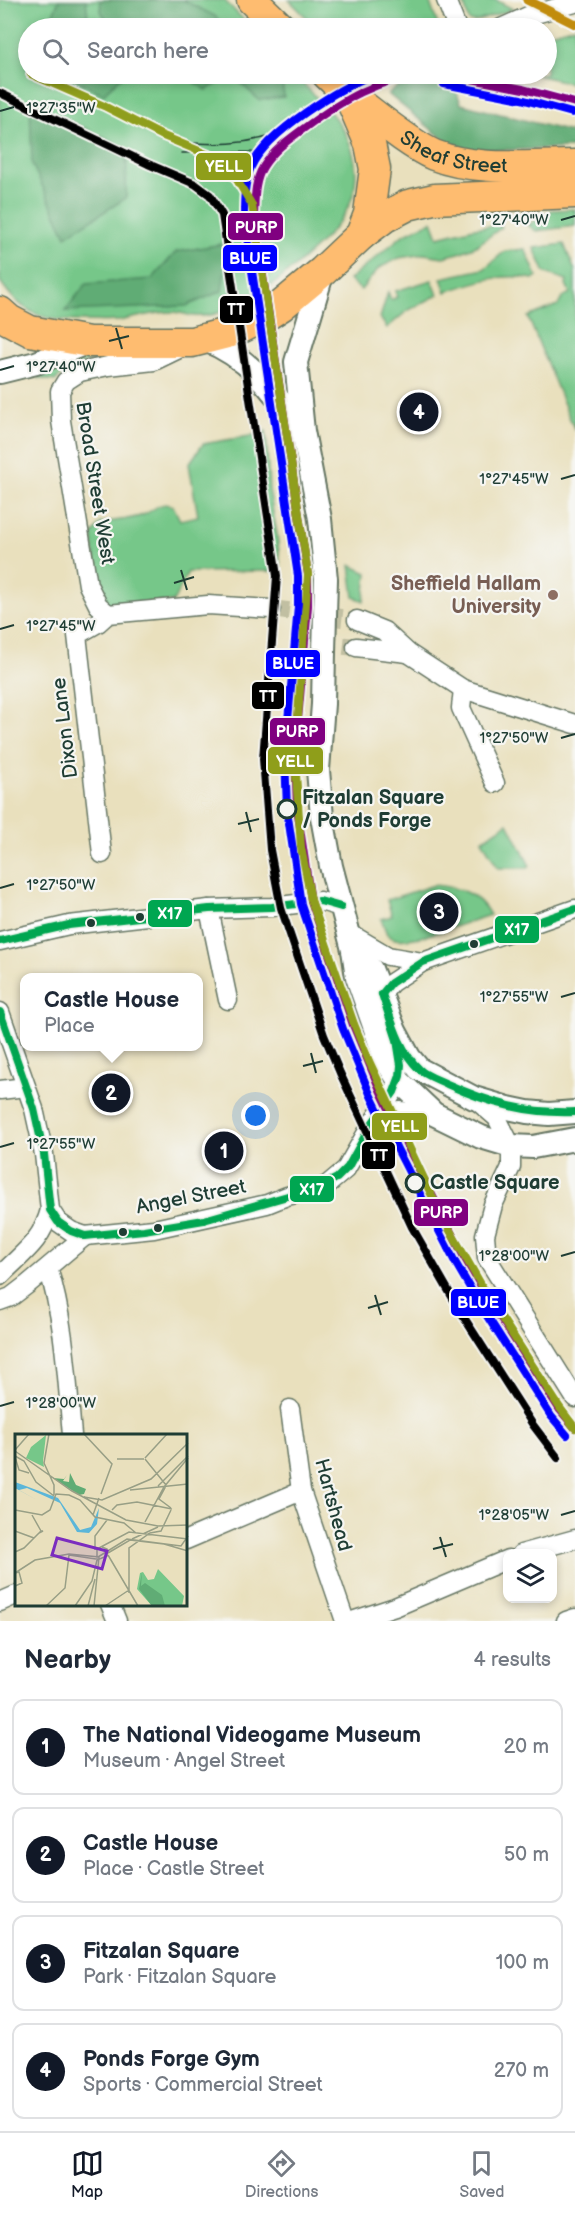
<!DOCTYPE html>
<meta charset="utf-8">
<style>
body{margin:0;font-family:"Balsamiq Sans",sans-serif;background:#f2f2f3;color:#1f2937}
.controls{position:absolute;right:18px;bottom:18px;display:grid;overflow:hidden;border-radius:12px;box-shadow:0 3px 9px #0003}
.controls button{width:54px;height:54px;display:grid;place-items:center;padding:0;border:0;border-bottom:2px solid #e0e1e3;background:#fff;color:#1f2937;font:30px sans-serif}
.you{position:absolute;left:256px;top:1116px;width:21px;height:21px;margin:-15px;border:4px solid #fff;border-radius:50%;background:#1a73e8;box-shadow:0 0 0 9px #1a73e833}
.badge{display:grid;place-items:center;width:39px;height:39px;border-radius:50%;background:#111827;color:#fff;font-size:20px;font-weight:700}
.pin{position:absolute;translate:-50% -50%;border:3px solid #fff;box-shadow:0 2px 6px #0006}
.popup{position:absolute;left:20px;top:973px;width:183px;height:78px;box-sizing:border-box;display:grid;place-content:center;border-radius:12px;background:#fff;filter:drop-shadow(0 2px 4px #0005);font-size:20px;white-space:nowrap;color:#747a83}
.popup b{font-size:22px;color:#1f2937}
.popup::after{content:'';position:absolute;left:50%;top:100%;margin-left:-12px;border:12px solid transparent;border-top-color:#fff}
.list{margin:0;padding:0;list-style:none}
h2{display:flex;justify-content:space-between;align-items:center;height:78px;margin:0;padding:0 24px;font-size:26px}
h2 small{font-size:20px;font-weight:400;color:#747a83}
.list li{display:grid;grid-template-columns:39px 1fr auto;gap:18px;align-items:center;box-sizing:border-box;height:96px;margin:0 12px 12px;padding:0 12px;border:2px solid #e0e1e3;border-radius:12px}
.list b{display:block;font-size:22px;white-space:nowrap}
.list p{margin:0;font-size:20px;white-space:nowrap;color:#747a83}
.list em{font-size:20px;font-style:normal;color:#747a83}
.icon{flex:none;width:33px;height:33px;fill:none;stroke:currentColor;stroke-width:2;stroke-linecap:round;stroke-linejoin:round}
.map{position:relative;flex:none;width:575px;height:1621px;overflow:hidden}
.search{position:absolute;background:#fff;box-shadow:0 3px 9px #0003;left:18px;right:18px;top:18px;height:66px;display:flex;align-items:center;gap:15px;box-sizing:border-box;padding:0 21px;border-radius:33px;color:#747a83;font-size:22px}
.sheet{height:510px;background:#fff}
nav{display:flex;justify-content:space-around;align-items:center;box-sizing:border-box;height:84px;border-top:2px solid #e0e1e3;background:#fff;font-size:16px;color:#747a83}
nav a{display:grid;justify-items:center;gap:3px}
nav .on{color:#111827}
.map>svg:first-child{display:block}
.green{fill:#76c789;stroke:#4a825e;stroke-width:1.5}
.forest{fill:#60ac75;stroke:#407454;stroke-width:1.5}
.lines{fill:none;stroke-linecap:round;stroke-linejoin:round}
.minor-tunnel{stroke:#c1bfa2;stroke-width:18;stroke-dasharray:18 9;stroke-linecap:butt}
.minor-casing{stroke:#667664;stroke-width:21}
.tertiary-casing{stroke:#667664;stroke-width:26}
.trunk-casing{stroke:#667664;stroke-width:33}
.minor{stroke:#fff;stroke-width:18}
.tertiary{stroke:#fff;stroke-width:22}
.trunk{stroke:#febc70;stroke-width:30}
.tram{stroke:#1f3d34;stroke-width:1.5}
.tertiary-bridge-casing{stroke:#667664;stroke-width:26;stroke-linecap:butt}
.tertiary-bridge{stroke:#fff;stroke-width:22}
.bus-1-casing{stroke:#f6f6f2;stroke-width:12}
.bus-1{stroke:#00a651;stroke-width:8}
.rail-1-casing{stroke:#f6f6f2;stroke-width:14}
.rail-1{stroke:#c18c0d;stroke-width:9}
.tram-1-casing{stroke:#f6f6f2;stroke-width:12}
.tram-2-casing{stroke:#f6f6f2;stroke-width:12}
.tram-3-casing{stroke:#f6f6f2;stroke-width:12}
.tram-4-casing{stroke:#f6f6f2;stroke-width:12}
.tram-1{stroke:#800080;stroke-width:8}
.tram-2{stroke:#00f;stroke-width:8}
.tram-3{stroke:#8f9e1a;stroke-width:8}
.tram-4{stroke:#000;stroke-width:8}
.ticks{fill:none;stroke:#1f3d34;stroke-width:2}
.education-dot{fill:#8d6e63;stroke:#f6f6f2;stroke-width:2}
.stop-dot{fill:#f6f6f2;stroke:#1f3d34;stroke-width:3}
.bus-dot{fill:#1f3d34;stroke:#f6f6f2;stroke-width:2}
.labels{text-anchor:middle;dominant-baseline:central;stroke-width:4.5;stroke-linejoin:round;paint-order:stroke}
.street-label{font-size:20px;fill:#1f3d34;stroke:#f6f6f2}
.education-label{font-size:20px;font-weight:bold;fill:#785e54;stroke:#f6f6f2;text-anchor:end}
.stop-label{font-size:20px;font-weight:bold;fill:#1f3d34;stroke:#f6f6f2;text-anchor:start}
.inset-road{fill:none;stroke:#989f86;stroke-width:1.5}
.view{fill:#7b2cbf;fill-opacity:0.15;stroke:#7b2cbf;stroke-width:3}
.inset-edge{fill:none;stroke:#1f3d34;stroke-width:3}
.ticks-label{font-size:15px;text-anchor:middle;fill:#1f3d34;stroke:#f6f6f2;stroke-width:4.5;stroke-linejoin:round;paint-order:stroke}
.line-badge{stroke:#f6f6f2;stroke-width:2}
.badge-label{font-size:16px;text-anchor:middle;font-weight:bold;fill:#fff}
</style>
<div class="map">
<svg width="575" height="1621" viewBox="0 0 575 1621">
<rect width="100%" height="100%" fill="#f6f6f2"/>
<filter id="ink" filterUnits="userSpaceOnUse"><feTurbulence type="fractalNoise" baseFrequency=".0167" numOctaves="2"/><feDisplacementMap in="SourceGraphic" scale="12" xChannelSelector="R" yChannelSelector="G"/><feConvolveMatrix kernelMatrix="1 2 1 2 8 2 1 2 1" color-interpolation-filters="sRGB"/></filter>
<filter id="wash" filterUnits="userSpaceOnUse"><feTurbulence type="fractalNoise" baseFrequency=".008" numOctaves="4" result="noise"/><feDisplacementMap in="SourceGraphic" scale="24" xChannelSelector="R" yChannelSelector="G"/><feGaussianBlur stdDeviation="1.35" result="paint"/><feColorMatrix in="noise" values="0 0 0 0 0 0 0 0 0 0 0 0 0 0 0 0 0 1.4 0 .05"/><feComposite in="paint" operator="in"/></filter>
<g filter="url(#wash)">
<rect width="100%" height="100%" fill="#e9e0bd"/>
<g class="green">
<path d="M0,0H224L252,28H28V74H294C313,95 340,117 350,144C371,202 332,233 294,267C277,281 259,298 238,306C226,311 208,318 194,316C187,315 179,312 172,312C154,312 135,318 118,321C107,322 96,321 86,321C47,322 22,315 0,281Z"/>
<path d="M289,0H429L439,28H317Z"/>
<path d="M463,0H496L513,9L475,22L469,21Z"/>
<path d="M575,26V84L532,74H546L547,34Z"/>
<path d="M575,209V226L536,231L528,225L552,210Z"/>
<path d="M432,221L438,237L474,228L500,225L502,227L476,246L459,253L443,257L424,254L399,258L379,268L361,290L349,280L403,235Z"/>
<path d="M564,244L575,271V431L528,317L558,305L563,297L570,293L566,284L567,280L545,273L534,248Z"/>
<path d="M525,249L537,276L533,279C504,272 474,282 446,292L441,278L484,269L505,251Z"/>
<path d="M432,280L438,295L407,311L387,328L380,318L388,292L391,300L397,297L395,291Z"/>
<path d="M76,356H93L92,360L68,369L55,381L38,378V375Z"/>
<path d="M266,431L269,489L277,534L281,571L188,572L173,602L108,604L100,595L92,535L101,523C114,520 131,520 143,515C155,510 160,500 173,506L180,520L198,516L189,464L203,444L250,436Z"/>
<path d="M350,565L367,573L364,601L354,597Z"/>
<path d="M508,823L530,866L528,868H498L482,840Z"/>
<path d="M434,885C457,887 479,893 490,915C469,921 416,943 395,939C392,938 389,936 387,934L381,919L392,916L387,900Z"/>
</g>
<g class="forest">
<path d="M59,0H86L89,28H47Z"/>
<path d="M100,0H183L215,16L226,28H111L101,11Z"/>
<path d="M65,74H125L103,94Z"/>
<path d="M182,74H274L281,75L284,97L259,100L233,76L206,90Z"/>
<path d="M431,83L454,84L461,104L575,133V148L458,151L388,94L397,87Z"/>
<path d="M30,102L127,149L126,198L66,236L32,164Z"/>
<path d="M229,243L222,291L186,306L65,311L86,284L152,279L176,252Z"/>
</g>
</g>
<g filter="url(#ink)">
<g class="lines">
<g class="minor-tunnel">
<path d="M271,609L357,620"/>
<path d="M290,640L356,647"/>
</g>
<g class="minor-casing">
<g id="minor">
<path d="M446,0L457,28"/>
<path d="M501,28L528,16L575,3"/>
<path d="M108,614L98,605L88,585L61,421L60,391L66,381L80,372L108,366L154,361L185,346"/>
<path d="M108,614L208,605L271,609"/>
<path d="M357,620L384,631L408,653L463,689L575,724"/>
<path d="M356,647L408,653"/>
<path d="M463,689L461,708L495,783"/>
<path d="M102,854L77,635L98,623L108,614"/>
<path d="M209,909L228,1000"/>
<path d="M349,933L388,956L423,962"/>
<path d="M0,941L69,925L209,909L272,907L320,901L341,907"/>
<path d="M382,994L391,983L423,962L575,909"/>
<path d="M0,1012L34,1109L44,1154L50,1210L58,1222L71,1231L85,1236"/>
<path d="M0,1090L26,1087"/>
<path d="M475,1099L497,1118L511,1146V1167L493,1205L485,1235L487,1258L575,1398"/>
<path d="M376,1118L400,1111L434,1114"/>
<path d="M85,1236L154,1229L267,1204L287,1196L314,1190L327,1185L346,1169L373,1122L396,1088L399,1069"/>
<path d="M48,1268C65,1321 67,1380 72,1435"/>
<path d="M0,1276C22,1253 41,1243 50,1210"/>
<path d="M0,1301L11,1297L28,1284L85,1236"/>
<path d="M290,1409L301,1491L345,1621"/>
<path d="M186,1540L301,1491"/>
<path d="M521,1554L575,1539"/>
<path d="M0,1602L16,1595"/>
<path d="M110,1604L117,1621"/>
<path d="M352,1621L395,1607L508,1559"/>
<path d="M566,1621L575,1618"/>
</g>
</g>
<g class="tertiary-casing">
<g id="tertiary">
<path d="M323,271L296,362L303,431L320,519L326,579"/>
<path d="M205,340C251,358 273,391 302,430"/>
<path d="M0,372L36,363L89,342"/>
<path d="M324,652L323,704L318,770L322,817L331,866L353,950L357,977L386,1060L399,1081L434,1114L481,1137L511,1146L533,1147L575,1139"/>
<path d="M353,950L371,969L395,1031L409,1057L419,1069L474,1098L508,1108L527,1112L549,1114L575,1112"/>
</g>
</g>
<g class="trunk-casing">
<g id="trunk">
<path d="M252,0L281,28"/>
<path id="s1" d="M351,97C374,114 409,144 434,155C477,172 529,165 575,165"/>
<path d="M361,235L385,217L408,205L434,199L575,193"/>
<path d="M0,312L9,320L30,331L89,342H192L235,331L267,315L281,306L323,271L361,235L369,214L375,169L370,144L349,95L327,74"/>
</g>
</g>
<use href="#minor" class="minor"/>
<use href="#tertiary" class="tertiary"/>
<use href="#trunk" class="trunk"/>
<g class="tram">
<path d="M181,142C214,145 245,145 277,134"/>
<path d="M182,153L258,152L271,149L288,140"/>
</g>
<g class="tertiary-bridge-casing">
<path id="tertiary-bridge" d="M324,652L326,579"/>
</g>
<use href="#tertiary-bridge" class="tertiary-bridge"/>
<g class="bus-1-casing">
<g id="bus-1">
<path d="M0,941L69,925L209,909L272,907L320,901L341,907"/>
<path d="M382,994L391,983L423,962L575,909"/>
<path d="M387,1008C394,1029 402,1053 419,1069C426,1076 437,1079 447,1084C489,1103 528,1114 575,1112"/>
<path d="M0,1012L34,1109L44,1154L50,1210L58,1222L71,1231L85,1236"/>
<path d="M85,1236L144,1230L204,1220L319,1187L337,1178L348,1167L371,1125L394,1092L400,1076L401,1065L397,1040L382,994"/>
</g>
</g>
<use href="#bus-1" class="bus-1"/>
<g class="rail-1-casing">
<path id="rail-1" d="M527,0L575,24"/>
</g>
<use href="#rail-1" class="rail-1"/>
<g class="tram-1-casing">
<g id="tram-1">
<path d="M427,74C378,78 342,100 303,129C288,140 273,151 263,167C254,182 255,199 254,216L308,575V606L295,755L297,808L311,901L353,1025L380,1090L406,1144L464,1257L489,1300L560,1410L575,1428"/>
<path d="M446,74L523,89L575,103"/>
</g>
</g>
<g class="tram-2-casing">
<g id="tram-2">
<path d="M375,74C340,87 267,132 251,167C244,183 244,201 244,218L298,576V606L285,755L287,810L301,904L343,1029L370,1094L397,1149L455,1262L480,1305L551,1416L567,1435"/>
<path d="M444,84L521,99L572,113"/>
</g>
</g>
<g class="tram-3-casing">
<path id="tram-3" d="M31,74L104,106L161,135L211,156L234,175L252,205L308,574L295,759L301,847L311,900L354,1024L369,1061L440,1213L490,1300L560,1408L575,1428"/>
</g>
<g class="tram-4-casing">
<path id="tram-4" d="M0,93L148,164L195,184L210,195L222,215L277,576L263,759L270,850L281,908L324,1035L340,1073L412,1227L463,1316L533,1425L558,1458"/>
</g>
<use href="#tram-1" class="tram-1"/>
<use href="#tram-2" class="tram-2"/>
<use href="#tram-3" class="tram-3"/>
<use href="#tram-4" class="tram-4"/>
</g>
</g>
<path class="ticks" d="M0,111L14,107M561,220L575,216M116,328L122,349M109,341L129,336M0,370L14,366M561,479L575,475M181,570L187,590M174,583L194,577M0,629L14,625M561,738L575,734M246,812L251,832M238,824L259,819M0,888L14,884M561,997L575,993M311,1053L316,1073M303,1066L323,1061M0,1147L14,1143M561,1256L575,1252M375,1295L381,1315M368,1308L388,1302M0,1406L14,1402M561,1515L575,1511M440,1537L446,1557M433,1549L453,1544"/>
<circle class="education-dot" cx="553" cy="595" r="6"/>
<g class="stop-dot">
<circle cx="287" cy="809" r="9"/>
<circle cx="415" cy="1183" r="9"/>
</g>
<g class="bus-dot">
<circle cx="140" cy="917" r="5"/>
<circle cx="91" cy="923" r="5"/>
<circle cx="474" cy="944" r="5"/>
<circle cx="158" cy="1228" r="5"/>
<circle cx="123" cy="1232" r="5"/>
</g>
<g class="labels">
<g class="street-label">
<text stroke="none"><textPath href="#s1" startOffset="120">Sheaf Street</textPath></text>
<text transform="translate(95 483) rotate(81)">Broad Street West</text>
<text transform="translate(65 728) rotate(-97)">Dixon Lane</text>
<text transform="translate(191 1197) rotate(-11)">Angel Street</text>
<text transform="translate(333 1505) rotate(75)">Hartshead</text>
</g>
<g class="education-label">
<text x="541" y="584">Sheffield Hallam<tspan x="541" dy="23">University</tspan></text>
</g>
<g class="stop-label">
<text x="302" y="798">Fitzalan Square<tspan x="302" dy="23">/ Ponds Forge</tspan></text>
<text x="430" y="1183">Castle Square</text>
</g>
</g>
<g transform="translate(15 1434)">
<rect width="172" height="172" fill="#e9e0bd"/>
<path d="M31,1L28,27L29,33L11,24L16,13ZM143,135L169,162L167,172H137L122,155L125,139L128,138L133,146L139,145Z" fill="#76c789"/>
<path d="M55,39L61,51L71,55L69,60L64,61L38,44L49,45L52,41L48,47L54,48ZM127,138L126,152L130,149L147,161L150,172H137L124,155Z" fill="#60ac75"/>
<path d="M0,48L43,64L65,96L76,93L84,74L82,90L74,99L62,98L45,69L12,54L4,56L22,66L0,54Z" fill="#5bb6d9"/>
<path class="inset-road" d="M34,0L29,29L39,51V61M69,0L97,30L86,60M0,16L14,0M0,17L57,57L111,86L143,92L173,91M0,22L9,27L21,48L39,62M0,23L4,36L14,39M130,24L152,0M102,25H129M130,25L151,51M143,52L173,22M151,52L144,65L156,74M115,56L173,50M69,63L87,66L136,45L173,9M0,76L27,81L35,76L41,60L54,61L65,66L80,83L109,89L121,99M97,76L102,71L122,68L157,75M17,81L26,97M78,81L84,64M130,88L149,53L173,24M0,97L19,104M117,105L143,93M80,116V102L92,86M0,118L9,114L26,97H28L24,99M93,119L115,106L149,110L173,117M93,121L123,172M83,123L112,105L166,112L173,102M82,126V115L114,98L173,105M82,126L92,122V115L87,113M0,139L4,138L7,149L0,152M0,139L20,126L54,120L84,123L79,172M114,159V114L135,99L146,97L156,76M31,172L50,154L54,121L81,125M60,172L77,147L82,126M73,172L80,145M90,172L114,156"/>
<path class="view" d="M42,104L92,117L87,135L37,121Z"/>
<rect width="172" height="172" class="inset-edge"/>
</g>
<g class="ticks-label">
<text x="61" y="113">1°27'35"W</text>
<text x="514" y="225">1°27'40"W</text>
<text x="61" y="372">1°27'40"W</text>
<text x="514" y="484">1°27'45"W</text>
<text x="61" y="631">1°27'45"W</text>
<text x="514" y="743">1°27'50"W</text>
<text x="61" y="890">1°27'50"W</text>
<text x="514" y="1002">1°27'55"W</text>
<text x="61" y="1149">1°27'55"W</text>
<text x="514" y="1261">1°28'00"W</text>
<text x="61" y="1408">1°28'00"W</text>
<text x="514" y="1520">1°28'05"W</text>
</g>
<g class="line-badge">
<rect x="195" y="152" width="57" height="29" rx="6" fill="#8f9e1a"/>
<rect x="227" y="212" width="57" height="29" rx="6" fill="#800080"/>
<rect x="222" y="244" width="56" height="28" rx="6" fill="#00f"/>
<rect x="219" y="295" width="35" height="29" rx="6" fill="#000"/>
<rect x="265" y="649" width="56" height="29" rx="6" fill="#00f"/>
<rect x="251" y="681" width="34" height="29" rx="6" fill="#000"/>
<rect x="269" y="717" width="57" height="29" rx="6" fill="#800080"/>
<rect x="267" y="746" width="57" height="29" rx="6" fill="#8f9e1a"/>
<rect x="147" y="899" width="46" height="29" rx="6" fill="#00a651"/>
<rect x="494" y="915" width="46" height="29" rx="6" fill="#00a651"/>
<rect x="371" y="1112" width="57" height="29" rx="6" fill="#8f9e1a"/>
<rect x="361" y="1141" width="35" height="29" rx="6" fill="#000"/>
<rect x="289" y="1175" width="46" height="28" rx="6" fill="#00a651"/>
<rect x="413" y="1198" width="56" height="29" rx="6" fill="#800080"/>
<rect x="450" y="1288" width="57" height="29" rx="6" fill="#00f"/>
</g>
<g class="badge-label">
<text x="224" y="172">YELL</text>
<text x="256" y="233">PURP</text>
<text x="250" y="264">BLUE</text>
<text x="236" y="315">TT</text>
<text x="293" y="669">BLUE</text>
<text x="268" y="702">TT</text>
<text x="297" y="737">PURP</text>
<text x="295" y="767">YELL</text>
<text x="170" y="919">X17</text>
<text x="517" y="935">X17</text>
<text x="400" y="1132">YELL</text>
<text x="379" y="1161">TT</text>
<text x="312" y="1195">X17</text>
<text x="441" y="1218">PURP</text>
<text x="478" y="1308">BLUE</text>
</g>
</svg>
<div class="controls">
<button><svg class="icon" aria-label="layers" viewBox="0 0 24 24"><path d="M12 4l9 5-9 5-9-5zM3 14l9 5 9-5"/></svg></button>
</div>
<div class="you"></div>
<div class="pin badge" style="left:224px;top:1151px">1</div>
<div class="pin badge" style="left:111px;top:1093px">2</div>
<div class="popup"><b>Castle House</b>Place</div>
<div class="pin badge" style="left:439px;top:912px">3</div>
<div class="pin badge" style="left:419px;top:412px">4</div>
<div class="search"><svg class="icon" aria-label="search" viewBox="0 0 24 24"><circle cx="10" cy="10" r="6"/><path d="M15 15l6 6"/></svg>Search here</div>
</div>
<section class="sheet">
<h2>Nearby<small>4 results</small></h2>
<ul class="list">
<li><span class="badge">1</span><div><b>The National Videogame Museum</b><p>Museum · Angel Street</p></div><em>20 m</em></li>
<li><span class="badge">2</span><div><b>Castle House</b><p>Place · Castle Street</p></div><em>50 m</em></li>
<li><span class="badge">3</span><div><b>Fitzalan Square</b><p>Park · Fitzalan Square</p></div><em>100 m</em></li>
<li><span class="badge">4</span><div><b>Ponds Forge Gym</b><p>Sports · Commercial Street</p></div><em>270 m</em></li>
</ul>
</section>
<nav>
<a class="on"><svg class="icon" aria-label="map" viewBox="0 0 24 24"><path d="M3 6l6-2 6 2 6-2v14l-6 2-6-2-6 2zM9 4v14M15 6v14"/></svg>Map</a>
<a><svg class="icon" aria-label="directions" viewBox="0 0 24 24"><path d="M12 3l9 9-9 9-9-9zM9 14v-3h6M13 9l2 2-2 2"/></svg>Directions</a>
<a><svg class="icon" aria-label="saved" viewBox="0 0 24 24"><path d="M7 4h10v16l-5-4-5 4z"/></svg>Saved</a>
</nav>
